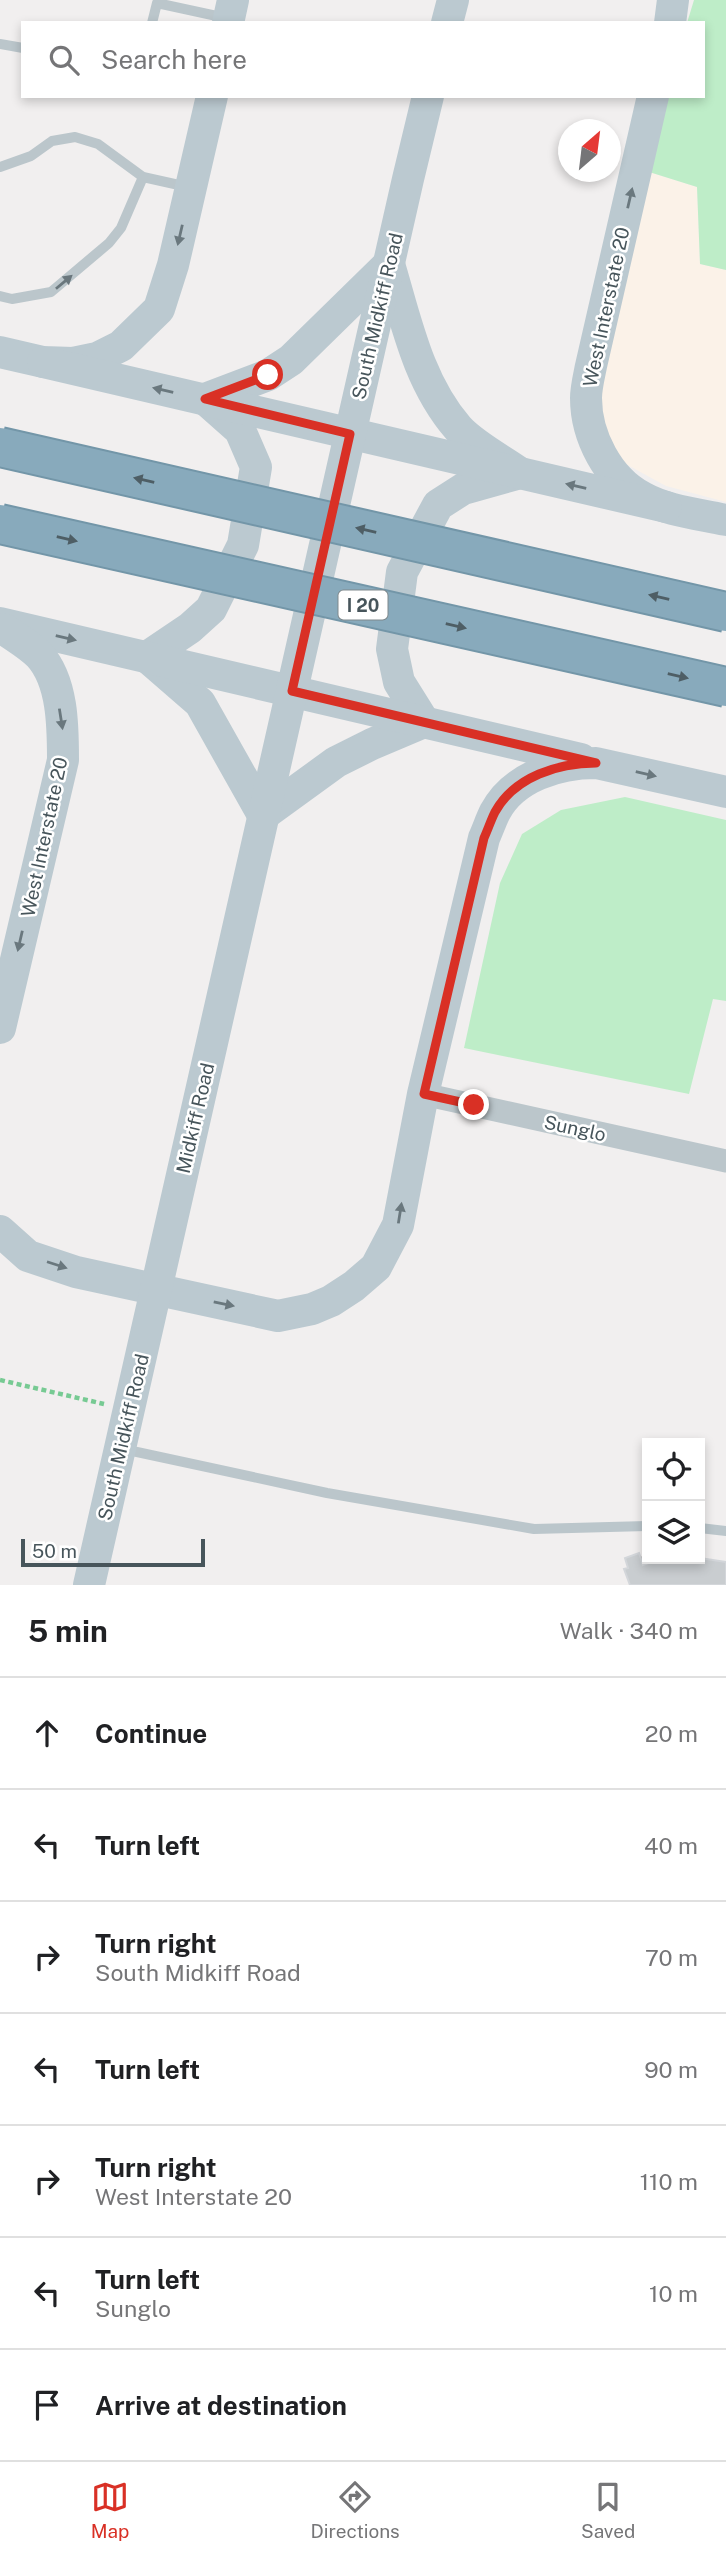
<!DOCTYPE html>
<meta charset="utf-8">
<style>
body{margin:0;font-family:"Public Sans",sans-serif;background:#f6f6f6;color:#202124}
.controls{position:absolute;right:21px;bottom:21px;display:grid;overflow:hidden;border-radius:0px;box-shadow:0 4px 10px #0003}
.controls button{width:63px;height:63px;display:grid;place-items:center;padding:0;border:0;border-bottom:2px solid #e0e0e0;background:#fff;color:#202124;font:35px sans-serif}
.compass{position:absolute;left:558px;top:119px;width:63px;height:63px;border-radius:50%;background:#fff;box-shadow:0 4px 10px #0003;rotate:28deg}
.scale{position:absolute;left:21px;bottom:18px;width:184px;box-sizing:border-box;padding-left:7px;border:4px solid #47555b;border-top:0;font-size:19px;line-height:24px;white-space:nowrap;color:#47555b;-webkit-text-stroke:5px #fff;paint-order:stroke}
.stop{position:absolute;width:21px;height:21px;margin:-16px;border:5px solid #d93025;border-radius:50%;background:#fff}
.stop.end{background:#d93025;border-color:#fff;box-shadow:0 2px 7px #0008}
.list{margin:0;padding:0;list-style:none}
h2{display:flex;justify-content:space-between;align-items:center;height:91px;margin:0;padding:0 28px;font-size:30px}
h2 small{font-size:23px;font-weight:400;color:#757577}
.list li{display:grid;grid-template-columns:46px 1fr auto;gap:21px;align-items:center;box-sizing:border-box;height:112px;padding:0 28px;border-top:2px solid #e0e0e0}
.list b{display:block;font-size:26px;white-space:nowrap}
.list p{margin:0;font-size:23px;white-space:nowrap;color:#757577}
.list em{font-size:23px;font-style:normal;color:#757577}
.icon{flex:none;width:38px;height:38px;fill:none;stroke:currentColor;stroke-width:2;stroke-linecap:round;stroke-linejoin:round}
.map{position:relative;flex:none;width:726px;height:1585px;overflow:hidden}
.search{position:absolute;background:#fff;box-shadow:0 4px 10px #0003;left:21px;right:21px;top:21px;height:77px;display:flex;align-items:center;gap:18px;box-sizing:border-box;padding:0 24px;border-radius:0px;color:#757577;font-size:26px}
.sheet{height:875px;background:#fff}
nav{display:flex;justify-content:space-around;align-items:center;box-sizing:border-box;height:98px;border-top:2px solid #e0e0e0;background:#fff;font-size:19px;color:#757577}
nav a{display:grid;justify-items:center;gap:4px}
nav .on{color:#d93025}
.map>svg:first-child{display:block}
.commercial{fill:#fbf2e8}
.green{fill:#beedc8}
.shadow{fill:#0003}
.building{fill:#c9cdd0;stroke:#d3d6da;stroke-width:2}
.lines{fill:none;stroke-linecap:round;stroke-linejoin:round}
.path{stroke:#77ca93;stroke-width:4.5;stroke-dasharray:5 3.5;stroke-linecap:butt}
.lane{stroke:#bbc6cb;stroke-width:10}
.street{stroke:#bbc6cb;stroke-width:23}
.secondary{stroke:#bbc9d0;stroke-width:32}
.highway-bridge-casing{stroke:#7396a8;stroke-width:42;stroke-linecap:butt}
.highway-bridge{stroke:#88aabc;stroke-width:38}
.oneway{fill:#6a787e}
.oneway2{fill:#6a777d}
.oneway3{fill:#4e5e65}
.route{stroke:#d93025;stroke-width:9}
.labels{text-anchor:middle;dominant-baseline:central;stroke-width:5;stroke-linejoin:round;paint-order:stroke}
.shield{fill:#fff;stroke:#7e888c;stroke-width:2}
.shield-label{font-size:18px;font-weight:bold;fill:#47555b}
.street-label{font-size:19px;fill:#47555b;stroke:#fff}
</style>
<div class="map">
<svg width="726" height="1585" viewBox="0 0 726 1585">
<rect width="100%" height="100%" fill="#f1efef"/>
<path class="commercial" d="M646,171L697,187L700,264L726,270V502L666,486L624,463L609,441L598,411L597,375Z"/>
<g class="green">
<path d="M694,0H726V270L700,264L697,187L646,171L667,96H703V23H687Z"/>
<path d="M625,797L726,820V1001L713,999L689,1094L464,1048L500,883L522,834L561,810Z"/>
</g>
<path class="shadow" d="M639,1555L653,1563H726V1585H631L626,1570Z"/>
<path class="building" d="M639,1553L643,1565L660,1559L700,1558L726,1562V1585H630L624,1569L628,1568L625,1558Z"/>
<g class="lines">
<path class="path" d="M0,1380L104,1404"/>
<g class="lane">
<path d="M152,23L157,3L226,18"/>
<path d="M0,44L23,48"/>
<path d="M0,167L31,156L52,141L75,137L98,144L143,177L188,187"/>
<path d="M0,296L12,299L51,292L109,243L121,228L143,177"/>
<path d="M123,1449L327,1493L534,1529L647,1526"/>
<path d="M700,1528L726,1531"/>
</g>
<path class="street" d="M423,1094L726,1161"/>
<g class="secondary">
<path d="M228,23L233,0"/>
<path d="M447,23L453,0"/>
<path d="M670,23L673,0"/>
<path d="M653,96L591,366C589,376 586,388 586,398C586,436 608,479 642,497C667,511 699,514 726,520"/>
<path d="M389,264C406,321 418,382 458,428C473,445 502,460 520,473L463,489L438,505L402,572L392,649L399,682L424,722L372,744L336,762L263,815L200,703L147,657L190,628L211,609L243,545L256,467L240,430L205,399L268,375L291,360Z"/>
<path d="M0,352L43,362L73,363L97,358L121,346L159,309L173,265L212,96"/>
<path d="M43,362L666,507"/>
<path d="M0,623L581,759"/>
<path d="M0,1028L63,760C63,727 63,681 39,655C29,645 15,637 4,629"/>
<path d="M0,1231L28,1256L76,1272L278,1316L312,1309L331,1301L354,1286L376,1267L398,1225L423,1094L484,838C488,829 491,820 495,812C514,776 559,763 596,763L726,792"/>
<path d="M89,1585L408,179L428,96"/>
</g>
<g class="highway-bridge-casing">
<g id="highway-bridge">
<path d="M0,447L726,612"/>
<path d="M0,524L726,687"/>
</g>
</g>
<use href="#highway-bridge" class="highway-bridge"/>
</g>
<defs><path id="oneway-solid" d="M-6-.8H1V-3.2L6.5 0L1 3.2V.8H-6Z" transform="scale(1.75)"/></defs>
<g class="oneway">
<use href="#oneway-solid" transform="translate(630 198) rotate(-77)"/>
<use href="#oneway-solid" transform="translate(180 235) rotate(103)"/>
<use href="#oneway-solid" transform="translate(163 390) rotate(-167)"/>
<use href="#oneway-solid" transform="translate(576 486) rotate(-167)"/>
<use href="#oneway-solid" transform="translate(66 638) rotate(13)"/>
<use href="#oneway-solid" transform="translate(61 719) rotate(81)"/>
<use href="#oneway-solid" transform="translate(646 774) rotate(13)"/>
<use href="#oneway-solid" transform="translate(20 941) rotate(103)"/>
<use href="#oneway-solid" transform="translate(400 1213) rotate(-81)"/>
<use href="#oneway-solid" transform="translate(57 1265) rotate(18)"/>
<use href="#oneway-solid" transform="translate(224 1304) rotate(12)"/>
</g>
<use class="oneway2" href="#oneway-solid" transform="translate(64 282) rotate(-40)"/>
<g class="oneway3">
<use href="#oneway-solid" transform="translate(144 480) rotate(-167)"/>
<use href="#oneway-solid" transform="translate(366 530) rotate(-167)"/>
<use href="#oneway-solid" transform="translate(67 539) rotate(13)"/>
<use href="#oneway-solid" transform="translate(659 597) rotate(-167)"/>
<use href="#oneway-solid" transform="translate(456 626) rotate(13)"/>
<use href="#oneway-solid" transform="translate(678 676) rotate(13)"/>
</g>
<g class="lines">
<path class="route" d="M268,375L205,399L350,434L292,691L596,763C559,763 515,776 495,812C491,820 488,829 484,838L424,1094L474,1105"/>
</g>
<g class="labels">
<rect class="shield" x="338.5" y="590.5" width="49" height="29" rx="5"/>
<g class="shield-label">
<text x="363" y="605">I 20</text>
</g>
<g class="street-label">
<text transform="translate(606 307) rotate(-78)">West Interstate 20</text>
<text transform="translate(377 316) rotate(-77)">South Midkiff Road</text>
<text transform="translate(44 837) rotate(-78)">West Interstate 20</text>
<text transform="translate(195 1118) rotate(-77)">Midkiff Road</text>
<text transform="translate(575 1128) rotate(12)">Sunglo</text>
<text transform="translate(123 1437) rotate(-77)">South Midkiff Road</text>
</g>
</g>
</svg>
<div class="controls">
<button><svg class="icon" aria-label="locate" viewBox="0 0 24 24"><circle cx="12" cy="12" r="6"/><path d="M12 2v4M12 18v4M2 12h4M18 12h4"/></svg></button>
<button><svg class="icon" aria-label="layers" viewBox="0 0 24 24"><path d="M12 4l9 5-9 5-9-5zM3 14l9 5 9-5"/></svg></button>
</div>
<svg class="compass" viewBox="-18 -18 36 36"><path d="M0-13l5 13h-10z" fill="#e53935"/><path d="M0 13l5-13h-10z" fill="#757577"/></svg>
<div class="scale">50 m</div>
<div class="stop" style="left:268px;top:375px"></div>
<div class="stop end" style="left:474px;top:1105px"></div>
<div class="search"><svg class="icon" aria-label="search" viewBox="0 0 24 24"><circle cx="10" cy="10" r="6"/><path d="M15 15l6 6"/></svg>Search here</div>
</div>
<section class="sheet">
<h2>5 min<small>Walk · 340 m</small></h2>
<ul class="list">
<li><svg class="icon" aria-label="ahead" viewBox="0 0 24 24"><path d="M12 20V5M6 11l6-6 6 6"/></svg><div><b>Continue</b></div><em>20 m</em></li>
<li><svg class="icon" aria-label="left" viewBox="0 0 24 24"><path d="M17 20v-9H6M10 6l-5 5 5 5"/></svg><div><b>Turn left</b></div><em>40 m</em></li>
<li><svg class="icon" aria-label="right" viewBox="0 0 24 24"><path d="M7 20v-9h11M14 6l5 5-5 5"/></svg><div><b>Turn right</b><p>South Midkiff Road</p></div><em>70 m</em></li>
<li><svg class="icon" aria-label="left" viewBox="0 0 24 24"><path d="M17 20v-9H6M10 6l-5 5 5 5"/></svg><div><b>Turn left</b></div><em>90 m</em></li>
<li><svg class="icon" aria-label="right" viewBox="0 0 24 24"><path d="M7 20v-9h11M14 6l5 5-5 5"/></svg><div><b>Turn right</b><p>West Interstate 20</p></div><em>110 m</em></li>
<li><svg class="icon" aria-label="left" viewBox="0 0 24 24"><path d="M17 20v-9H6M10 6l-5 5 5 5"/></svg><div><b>Turn left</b><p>Sunglo</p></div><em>10 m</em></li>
<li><svg class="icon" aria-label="arrive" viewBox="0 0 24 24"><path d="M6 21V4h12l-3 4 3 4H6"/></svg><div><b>Arrive at destination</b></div></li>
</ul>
</section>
<nav>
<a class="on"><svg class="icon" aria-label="map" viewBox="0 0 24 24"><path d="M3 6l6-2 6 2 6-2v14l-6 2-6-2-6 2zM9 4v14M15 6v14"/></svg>Map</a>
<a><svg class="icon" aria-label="directions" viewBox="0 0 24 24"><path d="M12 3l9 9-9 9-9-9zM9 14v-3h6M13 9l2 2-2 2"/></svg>Directions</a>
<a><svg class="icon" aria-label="saved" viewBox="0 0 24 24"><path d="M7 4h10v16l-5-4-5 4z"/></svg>Saved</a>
</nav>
